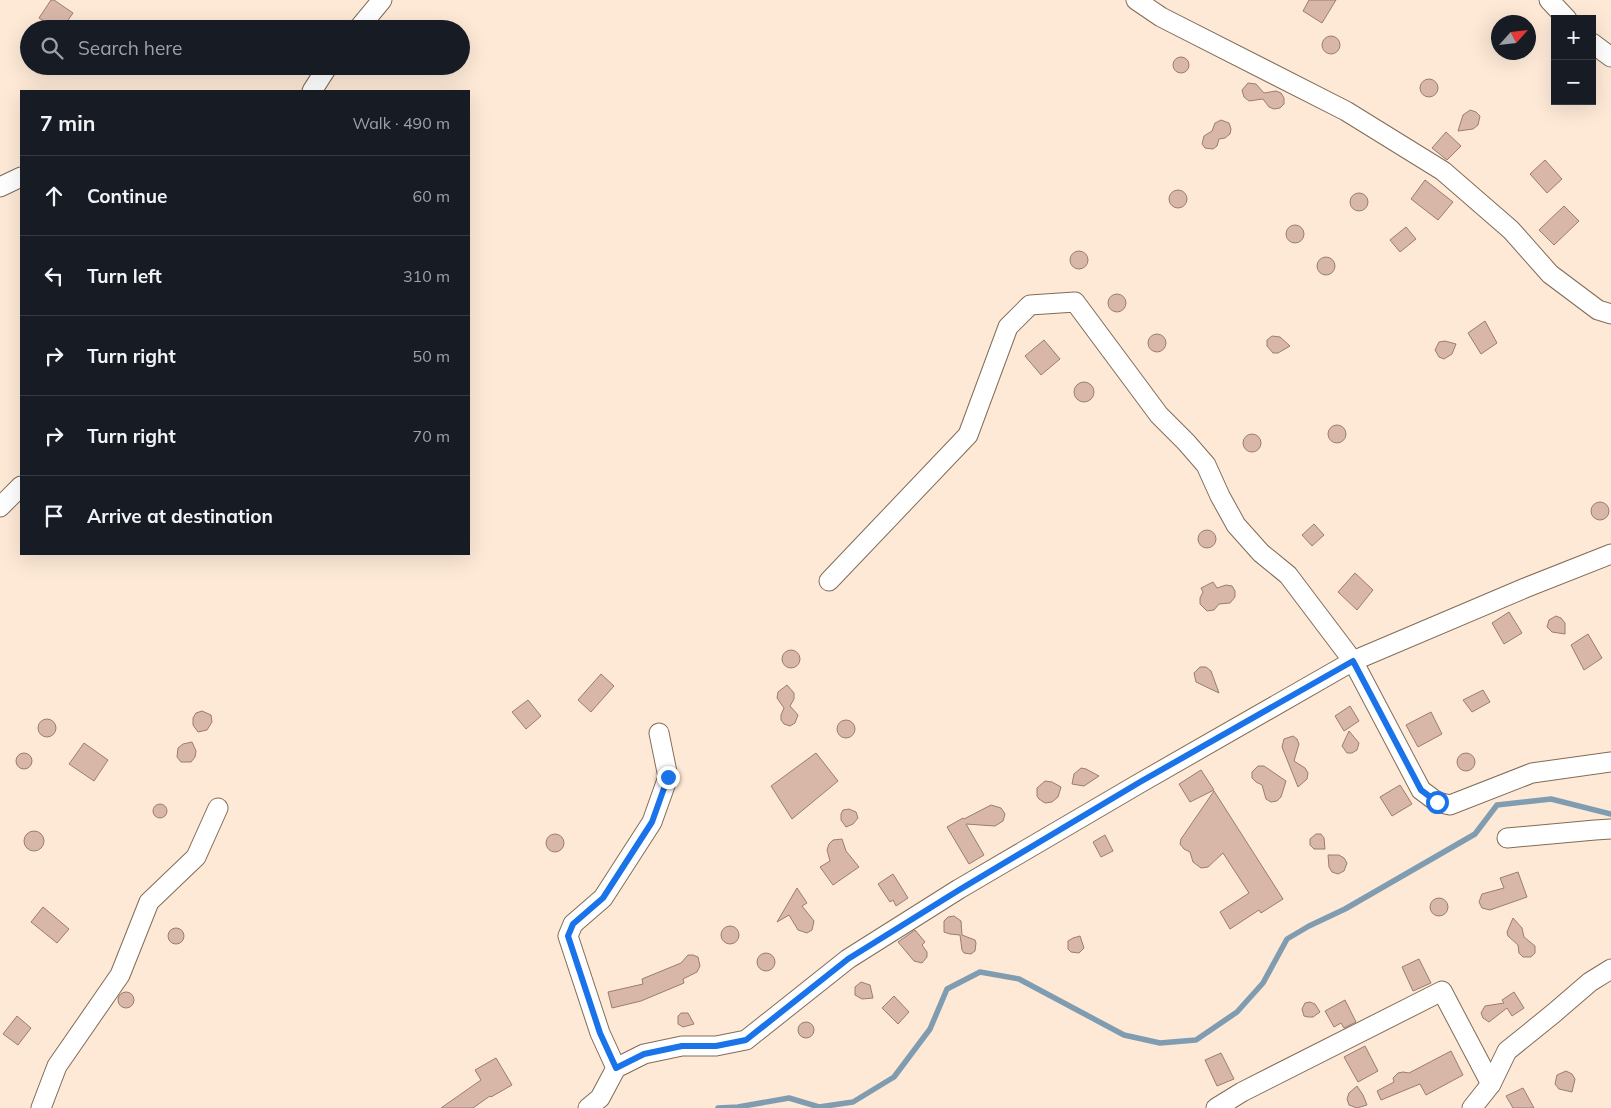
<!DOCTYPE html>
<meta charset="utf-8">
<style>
body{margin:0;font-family:Mulish,sans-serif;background:#20242c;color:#f1f3f6}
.controls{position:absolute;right:15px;top:15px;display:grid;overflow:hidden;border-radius:0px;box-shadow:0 5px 20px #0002}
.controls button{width:45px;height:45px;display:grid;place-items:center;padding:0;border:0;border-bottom:1px solid #363941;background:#171b24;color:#f1f3f6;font:25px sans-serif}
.compass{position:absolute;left:1491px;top:15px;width:45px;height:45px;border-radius:50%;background:#171b24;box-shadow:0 5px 20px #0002;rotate:63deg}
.stop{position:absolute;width:15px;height:15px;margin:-11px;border:4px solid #1a73e8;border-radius:50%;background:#fff}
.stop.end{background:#1a73e8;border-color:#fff;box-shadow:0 1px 5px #0008}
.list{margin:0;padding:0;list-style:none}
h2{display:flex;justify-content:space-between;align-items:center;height:65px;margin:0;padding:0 20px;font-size:21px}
h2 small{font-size:16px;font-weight:400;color:#9ea1a6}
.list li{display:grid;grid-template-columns:32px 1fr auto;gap:15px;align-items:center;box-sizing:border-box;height:80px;padding:0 20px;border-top:1px solid #363941}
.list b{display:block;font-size:19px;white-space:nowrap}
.list em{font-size:16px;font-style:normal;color:#9ea1a6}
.icon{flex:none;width:28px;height:28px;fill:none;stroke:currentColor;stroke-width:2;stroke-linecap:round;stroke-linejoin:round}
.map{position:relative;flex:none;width:1611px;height:1108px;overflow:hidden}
.search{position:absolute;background:#171b24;box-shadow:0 5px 20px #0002;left:20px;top:20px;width:450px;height:55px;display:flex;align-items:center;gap:12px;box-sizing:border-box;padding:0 18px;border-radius:28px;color:#9ea1a6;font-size:19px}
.panel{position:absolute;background:#171b24;box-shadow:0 5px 20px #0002;left:20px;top:90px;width:450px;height:465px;border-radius:0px}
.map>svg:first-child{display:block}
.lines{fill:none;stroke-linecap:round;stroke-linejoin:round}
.stream{stroke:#809cb1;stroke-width:5.5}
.building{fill:#d8b7a9;stroke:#9b7d70}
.minor-casing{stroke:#826c56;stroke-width:21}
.minor{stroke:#fff;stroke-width:19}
.route{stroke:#1a73e8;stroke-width:6}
</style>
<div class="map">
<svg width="1611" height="1108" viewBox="0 0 1611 1108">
<rect width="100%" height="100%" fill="#fde9d6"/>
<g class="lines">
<path class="stream" d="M718,1108L738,1107L789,1098L819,1107L853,1102L894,1077L930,1029L947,989L980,972L1019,979L1124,1035L1160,1043L1196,1040L1237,1012L1263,983L1287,939L1309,926L1345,909L1475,834L1497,805L1551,799L1611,814"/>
</g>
<g class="building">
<path d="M51,0H54L73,13L62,29H56L39,18Z"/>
<path d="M1309,0H1336L1322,23L1303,11Z"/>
<circle cx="1331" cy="45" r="9"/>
<circle cx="1181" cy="65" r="8"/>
<circle cx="1429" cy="88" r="9"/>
<path d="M1248,83L1256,84L1264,93L1276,91L1281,93L1284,98V104L1280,108L1274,109L1269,107L1263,99L1249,101L1244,97L1242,90Z"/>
<path d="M1470,110L1476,112L1480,116L1478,125L1473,129L1458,131L1463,115Z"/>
<path d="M1221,120L1229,123L1231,129L1230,134L1225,138L1219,139L1217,146L1213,149L1205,148L1202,144L1204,136L1212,131L1215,123Z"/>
<path d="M1446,132L1461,146L1447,160L1432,148Z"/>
<path d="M1545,160L1562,179L1547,193L1530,174Z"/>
<path d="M1425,180L1453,202L1438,220L1411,199Z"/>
<circle cx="1178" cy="199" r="9"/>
<circle cx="1359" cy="202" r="9"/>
<path d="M1564,206L1579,221L1554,245L1539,230Z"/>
<circle cx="1295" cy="234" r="9"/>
<path d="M1406,227L1416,239L1400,252L1390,240Z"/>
<circle cx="1079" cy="260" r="9"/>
<circle cx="1326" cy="266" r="9"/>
<circle cx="1117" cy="303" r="9"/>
<path d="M1485,321L1497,343L1481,354L1468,333Z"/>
<circle cx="1157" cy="343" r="9"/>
<path d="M1272,336L1280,337L1290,346L1278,353H1273L1267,346V340Z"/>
<path d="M1044,340L1060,359L1041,375L1025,356Z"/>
<path d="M1445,341L1456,344L1452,354L1444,359L1439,357L1435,350L1439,342Z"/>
<circle cx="1084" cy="392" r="10"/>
<circle cx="1337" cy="434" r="9"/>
<circle cx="1252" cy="443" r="9"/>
<circle cx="1600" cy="511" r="9"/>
<path d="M1314,524L1324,535L1312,546L1302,535Z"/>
<circle cx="1207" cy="539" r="9"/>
<path d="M1355,573L1373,590L1357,610L1338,592Z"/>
<path d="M1213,582L1217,588L1226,585L1232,586L1235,591V597L1230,603L1219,604L1214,610L1207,611L1200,604V598L1203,592L1201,588Z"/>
<path d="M1509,612L1522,633L1504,644L1492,623Z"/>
<path d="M1556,616L1561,618L1565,623V634L1552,632L1547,627L1549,620Z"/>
<path d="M1588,634L1602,658L1584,670L1571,645Z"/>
<circle cx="791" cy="659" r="9"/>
<path d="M1200,667H1206L1211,671L1219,693L1196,682L1194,673Z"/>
<path d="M601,674L614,686L591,712L578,700Z"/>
<path d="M787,685L794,693V699L790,706L798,715L795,723L790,726L784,724L781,720V715L784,708L777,698L778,692Z"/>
<path d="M1483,690L1490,702L1472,712L1463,700Z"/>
<path d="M528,700L541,716L526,729L512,712Z"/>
<path d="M1350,706L1359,721L1344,731L1335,716Z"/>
<path d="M202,711L211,715L212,722L207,730L198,732L193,725V718L196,713Z"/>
<path d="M1431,712L1442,734L1418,747L1406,725Z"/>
<circle cx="47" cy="728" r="9"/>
<circle cx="846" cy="729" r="9"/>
<path d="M1349,731L1359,743L1357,750L1352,753H1347L1342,746Z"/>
<path d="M1293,736L1297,739L1299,744L1294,761L1305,768L1308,773L1307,779L1298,787L1282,747L1284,739Z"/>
<path d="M192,742L196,751L195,757L191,762H181L177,757L178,748L183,744Z"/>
<path d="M84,743L108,760L94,781L69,764Z"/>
<path d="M816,753L838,781L792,819L771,786Z"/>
<circle cx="1466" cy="762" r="9"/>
<circle cx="24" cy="761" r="8"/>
<path d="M1258,766H1264L1286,781L1281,797L1277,801L1271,802L1266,799L1262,785L1256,782L1252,778V772Z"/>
<path d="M1081,768L1086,769L1099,776L1084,786L1072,784L1074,774Z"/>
<path d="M1201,770L1214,790L1190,802L1179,784Z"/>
<path d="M1045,781L1052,782L1061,787L1058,797L1052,802L1045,803L1039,799L1037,796V788Z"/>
<path d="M1400,785L1412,804L1392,816L1380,797Z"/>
<path d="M1214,791L1283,899L1261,913L1259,910L1230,929L1220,912L1249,893L1223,853L1208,867L1201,868L1193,862L1190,852L1184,849L1180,844L1181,839Z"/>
<circle cx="160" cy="811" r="7"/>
<path d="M991,805L1001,808L1005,814L1003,821L995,826L966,824L984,855L969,864L947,827L963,818L964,819Z"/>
<path d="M849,809L856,812L858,818L853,824L846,827L841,820V814L843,810Z"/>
<circle cx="34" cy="841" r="10"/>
<path d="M1316,834H1321L1324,838L1325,849H1314L1310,845V839Z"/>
<circle cx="555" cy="843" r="9"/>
<path d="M1105,835L1113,851L1101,857L1093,842Z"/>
<path d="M842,839L846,851L859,867L833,885L820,867L830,861L827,850L829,844L833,840Z"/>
<path d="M1328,855H1339L1344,858L1347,863L1344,871L1338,874L1332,872L1329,867Z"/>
<path d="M1518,872L1527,897L1490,910L1482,908L1479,902L1482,894L1504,888L1500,878Z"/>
<path d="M893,874L908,898L896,906L893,900L890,902L878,884Z"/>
<path d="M797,888L807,903L802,906L814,921L812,930L807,933L798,930L789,915L777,922Z"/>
<circle cx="1439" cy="907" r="9"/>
<path d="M43,907L69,929L57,943L31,922Z"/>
<path d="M954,916L961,921L962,935L975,940L976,943L975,951L971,954L964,953L962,950L960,935L950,934L944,932V921L948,917Z"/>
<path d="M1513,918L1522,928L1524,937L1535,946V953L1531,957H1523L1519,953L1518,945L1508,936L1507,932Z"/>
<circle cx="730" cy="935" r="9"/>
<circle cx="176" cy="936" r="8"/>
<path d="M915,930L925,942L922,945L927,952V957L922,963L914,961L898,942Z"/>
<path d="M1080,936L1084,948L1079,953L1071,952L1068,949V941L1073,938Z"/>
<circle cx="766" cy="962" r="9"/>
<path d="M688,955H693L698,957L700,966L697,972L683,979L684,983L641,1001L612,1008L608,992L643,984L642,979L681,963Z"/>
<path d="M1419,959L1431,983L1413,991L1402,967Z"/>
<path d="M861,982L870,985L873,998L862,999L855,995V987Z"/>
<path d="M1514,992L1524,1008L1512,1016L1507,1008L1489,1022L1483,1018L1481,1013L1485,1006L1504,1003L1502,1000Z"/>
<circle cx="126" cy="1000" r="8"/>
<path d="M894,996L909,1012L898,1024L882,1008Z"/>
<path d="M1345,1000L1356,1022L1344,1028L1341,1023L1334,1027L1325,1011Z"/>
<path d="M1310,1002L1315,1004L1320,1012L1313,1017H1308L1304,1016L1302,1009L1305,1003Z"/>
<path d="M681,1013H688L694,1024L683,1027L678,1024V1016Z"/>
<path d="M17,1016L31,1028L18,1045L3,1034Z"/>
<circle cx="806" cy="1030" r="8"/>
<path d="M1365,1046L1378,1071L1358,1082L1344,1057Z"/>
<path d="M1451,1051L1463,1075L1426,1095L1420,1084L1381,1100L1377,1091L1394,1082L1393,1078L1398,1073L1403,1072L1409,1073Z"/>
<path d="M1221,1053L1234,1079L1217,1086L1205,1060Z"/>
<path d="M496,1058L512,1085L491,1097L490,1096L473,1108H441L481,1080L475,1070Z"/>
<path d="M1566,1071L1572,1074L1575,1079L1572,1092L1559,1089L1555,1084L1557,1075Z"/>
<path d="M1357,1086L1363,1095L1367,1105L1357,1108L1349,1105L1347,1099L1349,1093Z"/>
<path d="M1523,1088L1534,1108H1513L1506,1096Z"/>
</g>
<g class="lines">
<g class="minor-casing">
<g id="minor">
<path d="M1136,0L1161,17L1346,111L1443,171L1511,230L1550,274L1598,310L1611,314"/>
<path d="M1549,0L1567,19"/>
<path d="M358,29L382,0"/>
<path d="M1592,43L1611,57"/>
<path d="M312,91L328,66"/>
<path d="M0,187L21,177"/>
<path d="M0,507L21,486"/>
<path d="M829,581L968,435L1008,327L1030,305L1075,302L1159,415L1186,442L1206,465L1220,496L1236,525L1261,553L1288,575L1353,661L1421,790L1437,802L1450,805L1532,773L1611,762"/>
<path d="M1507,838L1595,830L1611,829"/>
<path d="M616,1068L600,1033L568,936L573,924L603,898L652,822L668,777L659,733"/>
<path d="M41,1108L57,1066L120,975L149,902L196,857L218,808"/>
<path d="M588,1108L600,1098L616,1068L644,1054L682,1046H716L746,1040L848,959L959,889L1140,783L1353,661L1525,588L1611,554"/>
<path d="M1216,1108L1242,1092L1442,991L1491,1084"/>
<path d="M1472,1108L1491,1084L1507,1051L1554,1013L1590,982L1611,969"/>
</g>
</g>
<use href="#minor" class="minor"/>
</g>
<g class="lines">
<path class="route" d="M668,777L652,822L603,898L573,924L568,936L600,1033L616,1068L644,1054L682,1046H716L746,1040L848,959L959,890L1140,782L1353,661L1421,790L1437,802"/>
</g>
</svg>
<div class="controls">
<button>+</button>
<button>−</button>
</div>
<svg class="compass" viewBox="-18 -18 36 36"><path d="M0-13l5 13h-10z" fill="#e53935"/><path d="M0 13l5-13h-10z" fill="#9ea1a6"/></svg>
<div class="stop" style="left:1437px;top:802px"></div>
<div class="stop end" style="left:668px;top:777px"></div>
<div class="search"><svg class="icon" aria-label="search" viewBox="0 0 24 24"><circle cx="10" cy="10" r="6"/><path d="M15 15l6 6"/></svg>Search here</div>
<section class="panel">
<h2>7 min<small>Walk · 490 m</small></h2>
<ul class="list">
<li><svg class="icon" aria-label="ahead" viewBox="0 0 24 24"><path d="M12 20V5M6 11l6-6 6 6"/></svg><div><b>Continue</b></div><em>60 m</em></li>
<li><svg class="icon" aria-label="left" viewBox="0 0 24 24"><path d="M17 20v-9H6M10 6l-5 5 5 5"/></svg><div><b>Turn left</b></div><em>310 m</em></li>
<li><svg class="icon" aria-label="right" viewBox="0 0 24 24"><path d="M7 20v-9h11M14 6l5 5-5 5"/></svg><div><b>Turn right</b></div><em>50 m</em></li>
<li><svg class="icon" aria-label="right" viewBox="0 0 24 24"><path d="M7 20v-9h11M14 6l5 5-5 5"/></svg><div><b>Turn right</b></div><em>70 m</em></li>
<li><svg class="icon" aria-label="arrive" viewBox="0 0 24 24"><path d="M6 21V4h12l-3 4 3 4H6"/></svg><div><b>Arrive at destination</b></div></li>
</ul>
</section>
</div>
